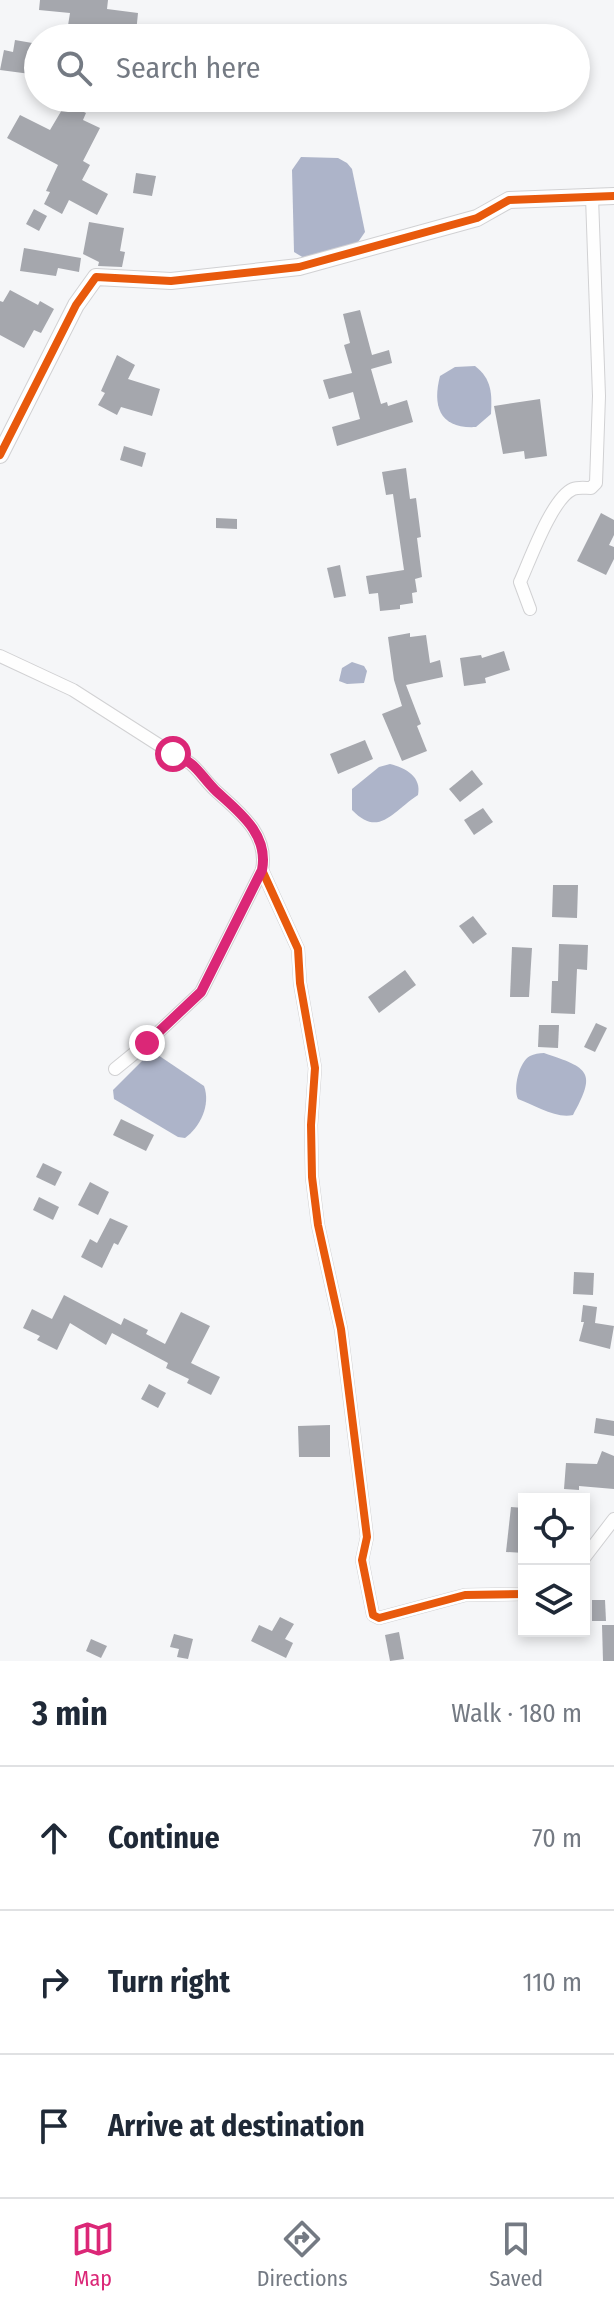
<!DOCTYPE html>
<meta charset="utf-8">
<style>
body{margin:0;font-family:"Fira Sans Condensed",sans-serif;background:#f6f6f7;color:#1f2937}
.controls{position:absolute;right:24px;bottom:24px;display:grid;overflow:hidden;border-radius:0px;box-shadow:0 4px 12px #0003}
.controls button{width:72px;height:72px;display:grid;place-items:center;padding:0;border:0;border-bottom:2px solid #e0e1e3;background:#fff;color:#1f2937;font:40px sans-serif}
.stop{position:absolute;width:24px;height:24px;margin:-18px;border:6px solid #db2777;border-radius:50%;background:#fff}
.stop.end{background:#db2777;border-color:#fff;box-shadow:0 2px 8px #0008}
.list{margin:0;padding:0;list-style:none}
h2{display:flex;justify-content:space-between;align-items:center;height:104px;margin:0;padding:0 32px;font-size:34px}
h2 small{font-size:26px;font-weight:400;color:#747a83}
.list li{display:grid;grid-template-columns:52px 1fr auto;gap:24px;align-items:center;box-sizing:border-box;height:144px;padding:0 32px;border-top:2px solid #e0e1e3}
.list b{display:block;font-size:30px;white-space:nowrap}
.list em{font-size:26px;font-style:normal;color:#747a83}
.icon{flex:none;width:44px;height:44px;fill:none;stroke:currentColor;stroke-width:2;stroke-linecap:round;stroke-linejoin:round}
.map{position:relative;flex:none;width:614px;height:1661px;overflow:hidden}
.search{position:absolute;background:#fff;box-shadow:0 4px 12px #0003;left:24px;right:24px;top:24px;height:88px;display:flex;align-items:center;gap:20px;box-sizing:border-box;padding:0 28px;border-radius:44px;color:#747a83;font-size:30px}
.sheet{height:536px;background:#fff}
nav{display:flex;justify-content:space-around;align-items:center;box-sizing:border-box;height:112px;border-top:2px solid #e0e1e3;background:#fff;font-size:22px;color:#747a83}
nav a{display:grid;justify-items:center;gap:4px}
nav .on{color:#db2777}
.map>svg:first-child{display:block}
.water{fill:#adb4c9}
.building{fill:#a5a7ad}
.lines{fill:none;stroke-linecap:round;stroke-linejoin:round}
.street-casing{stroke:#d1d1d3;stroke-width:14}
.secondary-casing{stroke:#d1d1d3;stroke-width:18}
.street{stroke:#fefefe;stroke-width:12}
.secondary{stroke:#fefefe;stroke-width:16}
.cycleway-casing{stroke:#fff;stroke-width:13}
.cycleway{stroke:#e8590c;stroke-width:8}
.route{stroke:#db2777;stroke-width:10}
</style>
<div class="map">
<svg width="614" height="1661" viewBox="0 0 614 1661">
<rect width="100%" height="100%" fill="#f5f6f8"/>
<g class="water">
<path d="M301,157L338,158L347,163L352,169L365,232L356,245L304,258L294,252L292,170Z"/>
<path d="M475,366C492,379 492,394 491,414L476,427C440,429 432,407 440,376L455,367Z"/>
<path d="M352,662L364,666L367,671L364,683L347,684L339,681L342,668Z"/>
<path d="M390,764C406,768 422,777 418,795C392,812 379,838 352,810V789L379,767Z"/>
<path d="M152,1051L204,1086C211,1105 200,1127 185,1138L178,1137L114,1099L113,1090Z"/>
<path d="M544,1053C589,1068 597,1072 573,1115C556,1119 534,1105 518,1099C513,1088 519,1062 530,1056C534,1054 539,1053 544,1053Z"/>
</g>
<g class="building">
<path d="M40,0H108L107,9L138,13L136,33L118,31L117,38H66L70,13L39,10Z"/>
<path d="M15,40L38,44V75L0,70L4,50L13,52Z"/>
<path d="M66,103L86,113L83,120L100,128L83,161L90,165L82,180L108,194L97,215L69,200L62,214L44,204L50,192L46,191L58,165L7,138L20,115L50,130Z"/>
<path d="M136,173L156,176L152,196L133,193Z"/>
<path d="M34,209L47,216L39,231L26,224Z"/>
<path d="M89,222L124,228L120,251L125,252L122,267L98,266L99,262L83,254Z"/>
<path d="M24,248L81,258L79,272L58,268L56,276L20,271Z"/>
<path d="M10,290L38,305L40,301L54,309L41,333L34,330L24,348L0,335V301L3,302Z"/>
<path d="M360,310L372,355L389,350L392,363L371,369L381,404L387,402L388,406L407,400L413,422L337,446L332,427L360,419L353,392L329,399L323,380L352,373L344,345L350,343L343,314Z"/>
<path d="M117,355L135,365L128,379L160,389L152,416L121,407L117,415L98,405L105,393L101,391Z"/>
<path d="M540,399L547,456L525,459L524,451L503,454L494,406Z"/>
<path d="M124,446L146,453L142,467L120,460Z"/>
<path d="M406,468L410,499L416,498L421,537L417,538L422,577L415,579L417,592L412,593L413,603L400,605V609L380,611L378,593L369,594L366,576L404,570L393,494L386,495L382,472Z"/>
<path d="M601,513L614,520V535L609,545L614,547V559L606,575L577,561Z"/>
<path d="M216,518L237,519V529L216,528Z"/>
<path d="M340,565L346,596L334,598L327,568Z"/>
<path d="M410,633V637L426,635L430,663L440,660L443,677L406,685L421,724L417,726L427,751L402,761L382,714L402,706L394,680L388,637Z"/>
<path d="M504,651L510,670L485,678L486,683L464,686L460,658L481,655L482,658Z"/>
<path d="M365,740L373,759L338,774L330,754Z"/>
<path d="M472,770L483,784L460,802L449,789Z"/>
<path d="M483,808L493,822L474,835L464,820Z"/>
<path d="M553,885H578L577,918L552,917Z"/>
<path d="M473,916L487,934L473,944L459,926Z"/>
<path d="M559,944L588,945L587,970L577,969L575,1014L551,1013L552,981H558Z"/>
<path d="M512,947L532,948L529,997H510Z"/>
<path d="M405,970L416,985L379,1013L368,997Z"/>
<path d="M596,1023L607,1028L595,1052L584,1047Z"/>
<path d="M539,1025H559L558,1048L538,1047Z"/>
<path d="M121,1119L154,1135L146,1151L113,1135Z"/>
<path d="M43,1163L62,1172L55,1186L36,1177Z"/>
<path d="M90,1182L109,1192L98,1215L78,1205Z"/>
<path d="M39,1197L59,1207L53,1220L33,1210Z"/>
<path d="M110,1218L128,1226L118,1245L114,1243L102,1268L81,1257L90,1239L97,1243Z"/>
<path d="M574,1272L594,1273L593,1295L573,1294Z"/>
<path d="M64,1295L121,1325L124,1318L148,1330L146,1334L165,1344L181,1312L210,1326L191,1363L220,1377L211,1395L187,1383L189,1379L166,1368L168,1363L112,1333L106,1345L70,1323L57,1350L37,1340L40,1336L23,1328L32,1309L52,1319Z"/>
<path d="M583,1305L597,1307L595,1323L614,1326L610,1349L579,1341L584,1322H581Z"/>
<path d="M149,1384L166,1393L158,1408L141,1399Z"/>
<path d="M596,1418L614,1421V1436L594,1433Z"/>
<path d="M330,1425V1457H299L298,1426Z"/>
<path d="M602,1451L614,1456V1489L579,1486V1490L564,1489L566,1463L597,1464Z"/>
<path d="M511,1507L524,1508V1553L506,1552Z"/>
<path d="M592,1600H605L606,1621H592Z"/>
<path d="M280,1617L294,1624L285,1639L293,1643L286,1658L251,1641L259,1625L272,1631Z"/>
<path d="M602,1625H614V1661H603Z"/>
<path d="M399,1632L404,1659L390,1661L385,1635Z"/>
<path d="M174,1634L193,1639L188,1659L177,1657L179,1649L170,1647Z"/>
<path d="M91,1639L107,1646L101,1658L86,1651Z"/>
</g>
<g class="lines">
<g class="street-casing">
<g id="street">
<path d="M530,609L520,582C530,560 552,498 573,489C578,487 585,488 591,488L596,483L599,396L592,197"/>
<path d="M0,656L73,690L173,754C197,763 199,775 216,791C239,812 269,834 262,870L201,992L147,1043L115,1069"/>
<path d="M262,870L298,949L300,983L315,1068L311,1125L312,1177L318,1225L341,1329L367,1537L362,1560L373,1615L379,1618L465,1595L524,1594"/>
<path d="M584,1558L614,1519"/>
</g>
</g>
<g class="secondary-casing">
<path id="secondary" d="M0,455L76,305L96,277L171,281L299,267L477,218L509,200L614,196"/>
</g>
<use href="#street" class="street"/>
<use href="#secondary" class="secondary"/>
<g class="cycleway-casing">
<g id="cycleway">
<path d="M0,455L76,305L96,277L171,281L299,267L477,218L509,200L614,196"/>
<path d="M262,870L298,949L300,983L315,1068L311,1125L312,1177L318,1225L341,1329L367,1537L362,1560L373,1615L379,1618L465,1595L524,1594"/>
</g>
</g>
<use href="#cycleway" class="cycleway"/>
</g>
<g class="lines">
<path class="route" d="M147,1043L201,992L262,870C269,834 239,812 216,791C199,774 197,763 173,754"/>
</g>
</svg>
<div class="controls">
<button><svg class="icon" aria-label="locate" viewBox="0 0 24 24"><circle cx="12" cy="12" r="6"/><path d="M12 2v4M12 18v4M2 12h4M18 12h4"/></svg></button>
<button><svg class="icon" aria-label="layers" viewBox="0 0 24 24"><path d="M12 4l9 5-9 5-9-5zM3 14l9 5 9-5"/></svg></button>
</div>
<div class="stop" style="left:173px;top:754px"></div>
<div class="stop end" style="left:147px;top:1043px"></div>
<div class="search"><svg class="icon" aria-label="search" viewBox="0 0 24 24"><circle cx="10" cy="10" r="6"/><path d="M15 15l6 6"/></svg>Search here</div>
</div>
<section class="sheet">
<h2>3 min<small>Walk · 180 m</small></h2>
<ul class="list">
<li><svg class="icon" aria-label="ahead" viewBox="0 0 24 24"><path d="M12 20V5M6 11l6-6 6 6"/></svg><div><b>Continue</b></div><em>70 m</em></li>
<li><svg class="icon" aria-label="right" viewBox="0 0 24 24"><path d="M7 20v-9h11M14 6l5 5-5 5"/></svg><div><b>Turn right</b></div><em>110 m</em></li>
<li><svg class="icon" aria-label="arrive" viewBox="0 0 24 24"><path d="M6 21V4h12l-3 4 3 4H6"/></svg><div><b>Arrive at destination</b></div></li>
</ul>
</section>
<nav>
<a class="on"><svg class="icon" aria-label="map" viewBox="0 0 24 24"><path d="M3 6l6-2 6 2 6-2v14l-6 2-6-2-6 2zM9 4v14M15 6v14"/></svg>Map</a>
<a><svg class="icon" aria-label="directions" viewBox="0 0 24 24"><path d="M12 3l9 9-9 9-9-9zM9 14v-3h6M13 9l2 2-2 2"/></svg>Directions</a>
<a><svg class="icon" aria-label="saved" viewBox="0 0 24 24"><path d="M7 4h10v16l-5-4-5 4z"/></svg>Saved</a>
</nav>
